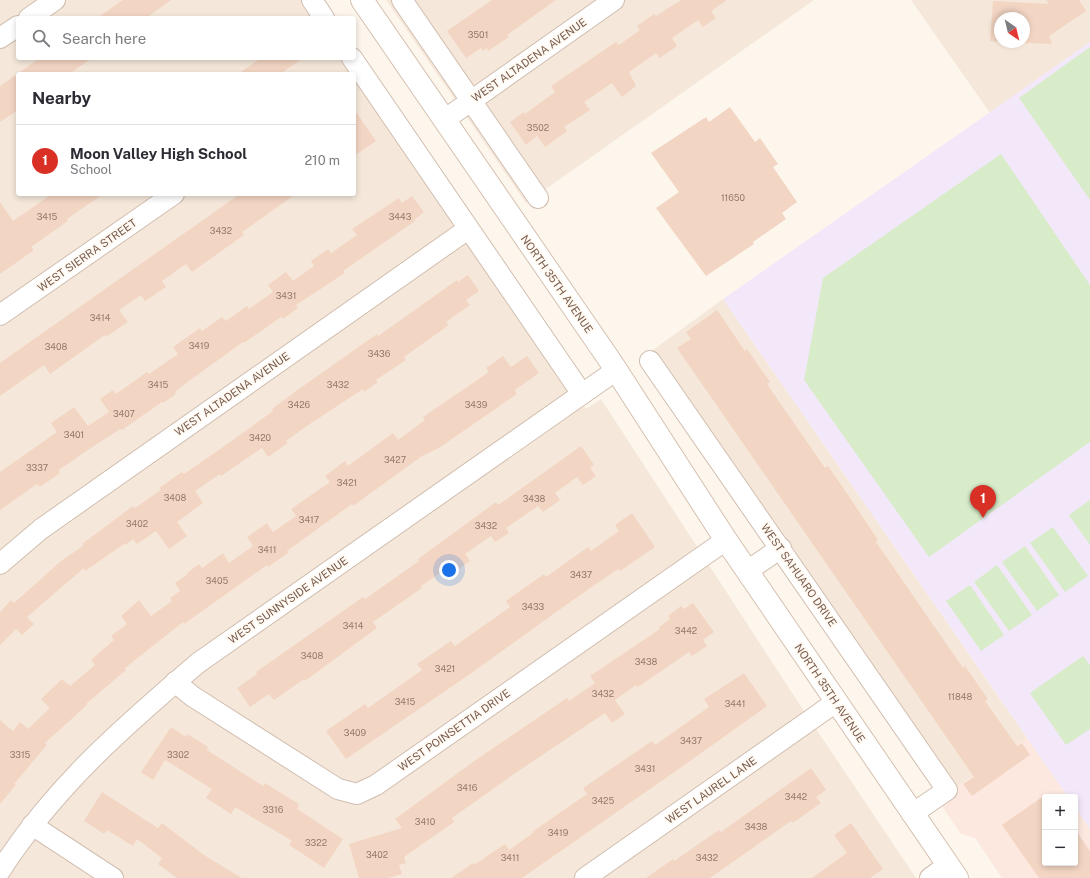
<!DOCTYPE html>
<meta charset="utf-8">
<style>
body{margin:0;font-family:"Public Sans",sans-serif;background:#f7f7f7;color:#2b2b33}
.controls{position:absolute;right:12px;bottom:12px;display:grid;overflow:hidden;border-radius:4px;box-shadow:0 2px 6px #0003}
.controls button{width:36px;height:36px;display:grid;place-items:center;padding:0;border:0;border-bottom:1px solid #e1e1e2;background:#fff;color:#2b2b33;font:20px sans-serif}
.compass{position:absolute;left:994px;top:12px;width:36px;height:36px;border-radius:50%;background:#fff;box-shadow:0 2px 6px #0003;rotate:145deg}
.you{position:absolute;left:449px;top:570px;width:14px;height:14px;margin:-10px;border:3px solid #fff;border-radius:50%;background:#1a73e8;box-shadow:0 0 0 6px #1a73e833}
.badge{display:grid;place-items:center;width:26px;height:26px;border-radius:50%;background:#d93025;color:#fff;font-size:13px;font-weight:700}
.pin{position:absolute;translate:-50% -33px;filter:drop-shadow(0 1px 2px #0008)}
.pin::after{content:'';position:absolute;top:21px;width:14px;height:12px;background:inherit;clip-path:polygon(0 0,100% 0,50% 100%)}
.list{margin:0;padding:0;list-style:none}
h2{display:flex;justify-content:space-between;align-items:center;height:52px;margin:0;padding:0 16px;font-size:17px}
h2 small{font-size:13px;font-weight:400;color:#7c7c81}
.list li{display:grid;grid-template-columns:26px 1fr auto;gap:12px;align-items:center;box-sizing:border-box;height:72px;padding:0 16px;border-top:1px solid #e1e1e2}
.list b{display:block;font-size:15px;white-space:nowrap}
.list p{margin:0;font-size:13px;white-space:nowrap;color:#7c7c81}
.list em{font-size:13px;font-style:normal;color:#7c7c81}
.icon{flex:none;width:22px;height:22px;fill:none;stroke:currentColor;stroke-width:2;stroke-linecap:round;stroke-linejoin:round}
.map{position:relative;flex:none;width:1090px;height:878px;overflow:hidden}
.search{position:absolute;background:#fff;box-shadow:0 2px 6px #0003;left:16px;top:16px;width:340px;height:44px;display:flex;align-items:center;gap:10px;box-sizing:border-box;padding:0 14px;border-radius:4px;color:#7c7c81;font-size:15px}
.panel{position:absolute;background:#fff;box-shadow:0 2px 6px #0003;left:16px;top:72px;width:340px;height:124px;border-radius:4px}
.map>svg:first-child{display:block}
.residential{fill:#f5e8da;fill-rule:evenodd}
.commercial{fill:#fde8e0}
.education{fill:#f3e8fa}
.green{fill:#d8ecc9}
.building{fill:#f3d5c3}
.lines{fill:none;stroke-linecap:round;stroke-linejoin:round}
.street-casing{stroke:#d1beb0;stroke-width:22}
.secondary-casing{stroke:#d6c0b0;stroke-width:24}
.street{stroke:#fff;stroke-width:20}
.secondary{stroke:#fff;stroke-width:22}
.labels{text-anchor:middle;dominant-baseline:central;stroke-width:4;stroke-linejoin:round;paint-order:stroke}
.number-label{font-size:9px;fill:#987a6a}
.street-label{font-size:11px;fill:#7a5c4d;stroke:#fffaf3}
</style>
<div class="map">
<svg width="1090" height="878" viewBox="0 0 1090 878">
<rect width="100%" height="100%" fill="#fdf6ec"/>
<g class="residential">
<path d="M0,0H304L316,18H18V58H344L586,409L601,399L798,702L916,878H0ZM18,74H354V194H18Z"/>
<path d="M386,0H814L526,203Z"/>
<path d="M911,0H1090V42L990,113ZM1000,18H1024V42H1000Z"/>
<path d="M723,299L1027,738L954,789L653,350Z"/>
</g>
<path class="commercial" d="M1027,738L1068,797H1045V863H1075V807L1090,829V878H1002L975,838L961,834L941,805L954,789Z"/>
<path class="education" d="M1090,42V829L1075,807V797H1068L723,299Z"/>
<g class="green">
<path d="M1090,47V200L1019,98Z"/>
<path d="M1001,154L1090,285V442L929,557L804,380L823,278Z"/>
<path d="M1090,500V545L1069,515Z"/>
<path d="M1053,527L1088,576L1065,592L1030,543Z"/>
<path d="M1025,546L1059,595L1037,611L1002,562Z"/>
<path d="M997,565L1032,615L1009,631L974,582Z"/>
<path d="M970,585L1004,635L981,651L946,601Z"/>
<path d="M1083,656L1090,665V729L1066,745L1030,693Z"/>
</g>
<g class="building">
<path d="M123,0H171L146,18H97Z"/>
<path d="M492,0H556L507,35L509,37L488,51L487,48L483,51L481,48L466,58L447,31Z"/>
<path d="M681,0H727L711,11L716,18L703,27L698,20L672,38L677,46L660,58L656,53L629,72L636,86L622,97L612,83L584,102L590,110L564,127L567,131L545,147L537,136L526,145L510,122L524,112L525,114L555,92L551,86L616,42L619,45L640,30L637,26L654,14L656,16Z"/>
<path d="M1046,0H1079L1086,11L1049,36L1052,44L1003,42H1024V18H1000V42L990,41L993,1L1049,4Z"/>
<path d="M40,58H92L69,74H18V110L0,122V86Z"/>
<path d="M261,58H303L280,74H238Z"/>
<path d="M730,107L755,142L760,138L778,164L773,167L797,202L782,213L786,219L753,242L754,244L706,276L656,208L679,192L651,153L706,117L709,122Z"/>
<path d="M354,109L376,141L354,156Z"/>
<path d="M52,194H103L67,219L68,221L31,247L34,250L0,274V202L13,221Z"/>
<path d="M240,194H296L242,232L244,235L192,272L186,264L162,281L166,287L145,301L141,295L119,310L128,322L106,337L105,335L50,374L44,365L0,396V363Z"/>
<path d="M412,196L424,212L414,220L415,221L343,271L345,273L296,305L298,308L283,319L281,317L244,343L243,342L182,386L175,392L176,394L163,403L162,402L122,430L120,429L85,452L59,470L60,473L40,487L37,484L0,510V472L57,432L51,423L74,407L88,426L109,412L100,399L113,390L116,394L147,372L149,374L178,354L173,347L200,328L202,331L222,317L226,321L247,306L249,309L273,292L268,285L286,272L293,281L314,266L311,261L328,249L331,253L357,235L352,229L399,198L402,203Z"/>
<path d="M468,275L479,291L466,300L470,305L446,322L449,325L404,357L406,360L376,380L378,382L364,392L363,389L307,426L286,441L288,443L268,457L262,448L221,476L220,474L195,491L203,503L177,522L187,536L169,549L156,531L137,544L133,539L125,545L124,544L85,571L84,568L27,617L34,624L22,635L16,629L0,645V612L11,600L14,603L61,561L83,546L82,544L133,506L135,508L161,490L159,488L182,472L184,474L233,440L273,411L272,409L296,391L377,334L378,336L457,280L458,282Z"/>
<path d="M717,310L745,351L747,349L770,382L767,384L825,468L828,466L846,492L878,540L876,542L963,668L965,666L988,699L985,701L1017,746L1022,743L1030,755L972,796L963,784L974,777L677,348L691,339L686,332Z"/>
<path d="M503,356L511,367L527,356L539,373L515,390L517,394L439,448L422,456L353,506L352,504L287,551L288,553L268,567L267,565L184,624L183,622L125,668L126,670L86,704L87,705L45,743L47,745L14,784L16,785L0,804V720L13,731L20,722L28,729L50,708L41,699L62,679L70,686L95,665L91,660L114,640L111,636L127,624L121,616L139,600L151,616L172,601L170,598L180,591L175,583L188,574L187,573L199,564L202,568L223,553L229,563L253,546L247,537L267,523L273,532L296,516L291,509L330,482L325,476L345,461L348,466L393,433L398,440L425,420L423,417L489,372L486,368Z"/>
<path d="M581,446L594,465L590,468L596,476L583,485L577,477L555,493L560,500L543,512L538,506L506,528L509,533L495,542L491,536L465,554L470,561L450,575L446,569L421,586L422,588L373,622L377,628L305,681L304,679L274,700L269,694L250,707L237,688L257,674L256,672L363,597L365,599L419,561L418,559L496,502L498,505Z"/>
<path d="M632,513L655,547L620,571L618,569L573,600L473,672L346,759L326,731L365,704L368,708L422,670L417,664L451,641L455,646L510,607L506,601L544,574L546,577L588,547L591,551L619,531L615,525Z"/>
<path d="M693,603L714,632L703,640L707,646L692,656L689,652L638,687L636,685L615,700L625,714L612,723L605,713L517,772L452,818L454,822L404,857L406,863L399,865L402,874L388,878H359L349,844L402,828L395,819L477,759L567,698L569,701L595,683L590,676L660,629L659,627L670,619L668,616L681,606L684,609Z"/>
<path d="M744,673L767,706L683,766L522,878H451L473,863L474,865L505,844L509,850L533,833L532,832L587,794L583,788L652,741L655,745L709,707L704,699Z"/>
<path d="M171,727L186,737L188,734L208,747L207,750L263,786L265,783L299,804L297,809L343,839L324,868L289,845L292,841L235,807L231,814L206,798L212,789L165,760L153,780L141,772Z"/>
<path d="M811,768L826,790L816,797L821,803L793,823L791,821L710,878H646L673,859L674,861L719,830L721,832Z"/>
<path d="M102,792L158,828L162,823L204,855L242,878H177L158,864L162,858L137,839L133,846L107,830L104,834L84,821Z"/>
<path d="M1045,795V863H1075V829L1090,851V878H1039L1002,825Z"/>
<path d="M851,823L883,869L870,878H812L847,853L834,835Z"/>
</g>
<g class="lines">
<g class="street-casing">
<g id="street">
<path d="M312,0L324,18"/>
<path d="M402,0L538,198"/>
<path d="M29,18L55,0"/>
<path d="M0,38L18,26"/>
<path d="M352,58L582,394"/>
<path d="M444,120L614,0"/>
<path d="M0,315L174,194"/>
<path d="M650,361L947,790L912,814"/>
<path d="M0,564L41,529L468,229"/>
<path d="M747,571L781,548"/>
<path d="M175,682L192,696L338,789L357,794L376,785L726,540"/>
<path d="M32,825L113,878"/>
<path d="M0,871C55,786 122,728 198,663L615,371"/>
<path d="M585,878L836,702"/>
<path d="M930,878L948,865"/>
</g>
</g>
<g class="secondary-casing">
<path id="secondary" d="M362,0L611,362L726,540L957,878"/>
</g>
<use href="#street" class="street"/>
<use href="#secondary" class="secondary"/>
</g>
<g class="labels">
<g class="number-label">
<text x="478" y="34">3501</text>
<text x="538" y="127">3502</text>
<text x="733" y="197">11650</text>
<text x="47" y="216">3415</text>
<text x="400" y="216">3443</text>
<text x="221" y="230">3432</text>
<text x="286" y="295">3431</text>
<text x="100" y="317">3414</text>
<text x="199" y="345">3419</text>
<text x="56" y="346">3408</text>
<text x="379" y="353">3436</text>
<text x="158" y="384">3415</text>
<text x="338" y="384">3432</text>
<text x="299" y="404">3426</text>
<text x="476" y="404">3439</text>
<text x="124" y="413">3407</text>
<text x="74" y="434">3401</text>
<text x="260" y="437">3420</text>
<text x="395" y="459">3427</text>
<text x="37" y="467">3337</text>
<text x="347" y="482">3421</text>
<text x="175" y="497">3408</text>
<text x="534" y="498">3438</text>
<text x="309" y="519">3417</text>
<text x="137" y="523">3402</text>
<text x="486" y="525">3432</text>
<text x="267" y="549">3411</text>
<text x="581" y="574">3437</text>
<text x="217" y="580">3405</text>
<text x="533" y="606">3433</text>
<text x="353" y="625">3414</text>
<text x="686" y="630">3442</text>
<text x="312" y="655">3408</text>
<text x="646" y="661">3438</text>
<text x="445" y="668">3421</text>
<text x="603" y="693">3432</text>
<text x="960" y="696">11848</text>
<text x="405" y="701">3415</text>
<text x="735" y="703">3441</text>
<text x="355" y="732">3409</text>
<text x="691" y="740">3437</text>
<text x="20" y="754">3315</text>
<text x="178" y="754">3302</text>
<text x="645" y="768">3431</text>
<text x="467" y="787">3416</text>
<text x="796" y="796">3442</text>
<text x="603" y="800">3425</text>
<text x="273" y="809">3316</text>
<text x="425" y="821">3410</text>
<text x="756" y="826">3438</text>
<text x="558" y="832">3419</text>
<text x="316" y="842">3322</text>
<text x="377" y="854">3402</text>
<text x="510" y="857">3411</text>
<text x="707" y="857">3432</text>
</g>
<g class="street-label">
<text transform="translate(529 60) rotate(-35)">WEST ALTADENA AVENUE</text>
<text transform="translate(87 255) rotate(-35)">WEST SIERRA STREET</text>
<text transform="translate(557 284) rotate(55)">NORTH 35TH AVENUE</text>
<text transform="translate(232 394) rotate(-35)">WEST ALTADENA AVENUE</text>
<text transform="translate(799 575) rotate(55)">WEST SAHUARO DRIVE</text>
<text transform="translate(288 600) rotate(-35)">WEST SUNNYSIDE AVENUE</text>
<text transform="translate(830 693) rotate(56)">NORTH 35TH AVENUE</text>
<text transform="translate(454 730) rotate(-35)">WEST POINSETTIA DRIVE</text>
<text transform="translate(711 790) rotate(-35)">WEST LAUREL LANE</text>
</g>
</g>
</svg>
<div class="controls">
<button>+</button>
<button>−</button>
</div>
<svg class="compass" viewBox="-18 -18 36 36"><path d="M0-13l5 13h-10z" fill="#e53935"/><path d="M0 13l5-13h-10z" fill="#7c7c81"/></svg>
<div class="you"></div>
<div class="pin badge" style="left:983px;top:518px">1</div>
<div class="search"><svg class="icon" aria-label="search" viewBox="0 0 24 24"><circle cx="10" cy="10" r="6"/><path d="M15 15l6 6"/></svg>Search here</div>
<section class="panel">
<h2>Nearby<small></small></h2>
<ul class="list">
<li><span class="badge">1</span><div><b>Moon Valley High School</b><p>School</p></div><em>210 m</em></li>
</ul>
</section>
</div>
